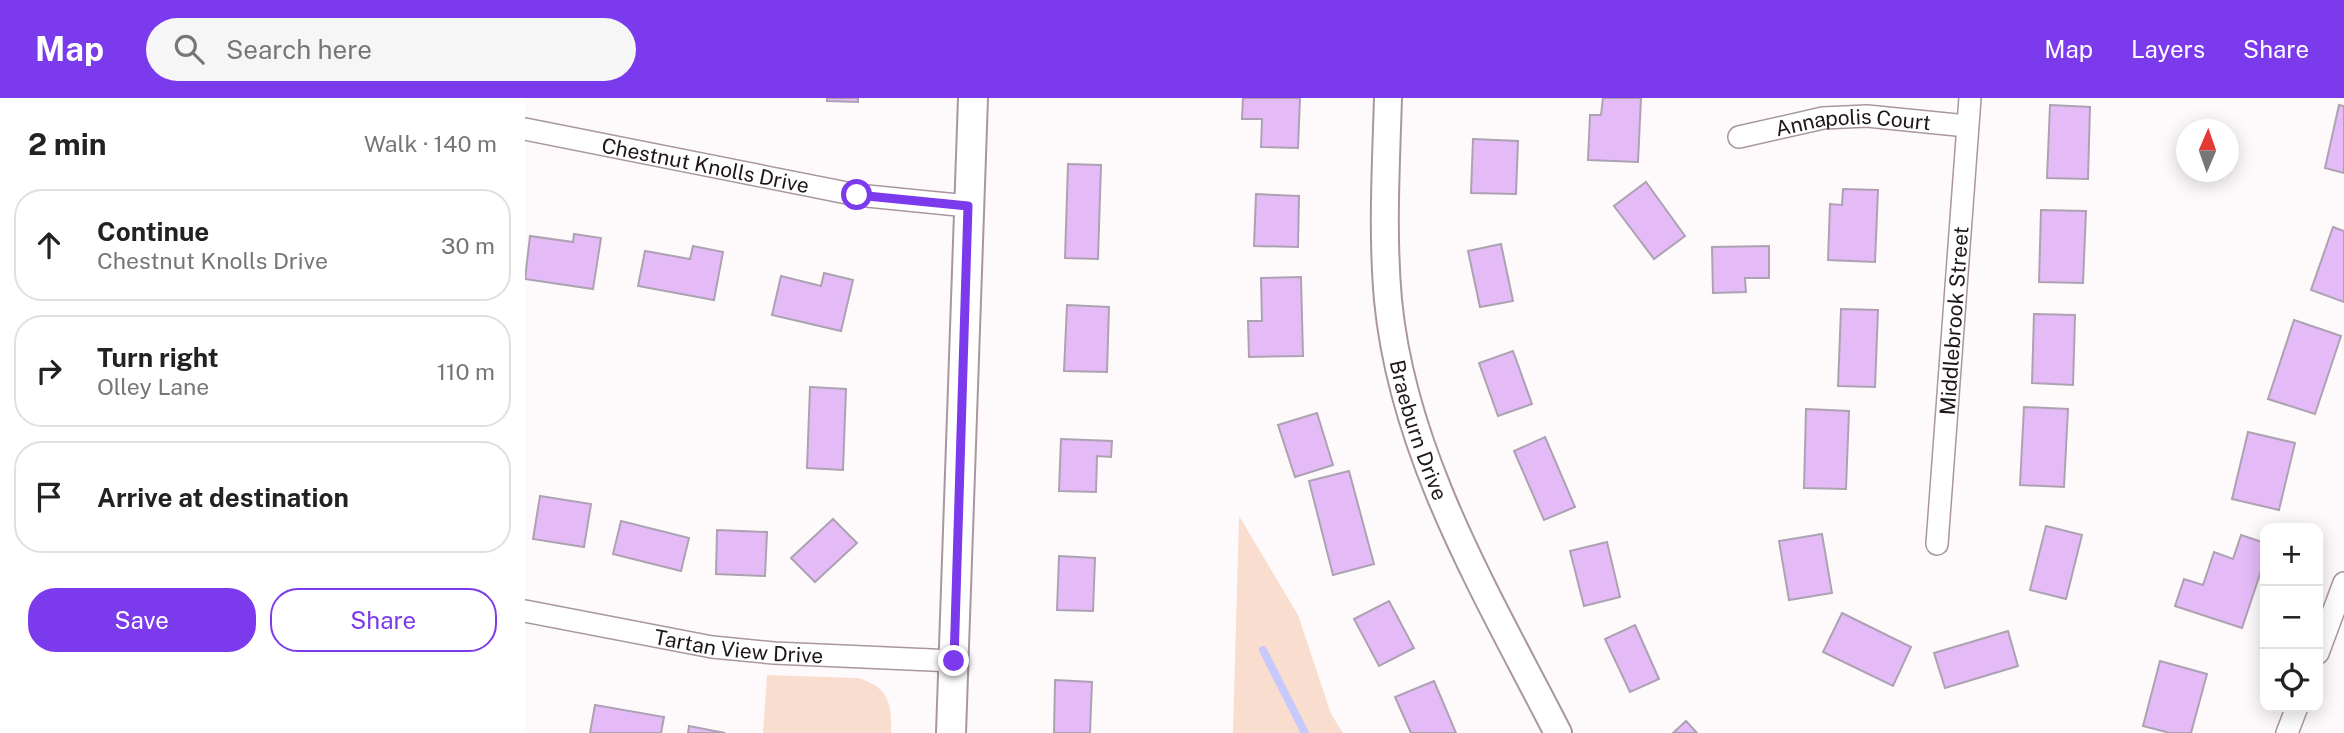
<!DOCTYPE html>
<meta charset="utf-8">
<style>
body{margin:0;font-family:"Public Sans",sans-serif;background:#f6f6f6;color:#222}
.controls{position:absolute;right:21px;bottom:21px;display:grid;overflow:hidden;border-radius:14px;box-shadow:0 4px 18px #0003}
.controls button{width:63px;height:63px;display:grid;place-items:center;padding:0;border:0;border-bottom:2px solid #e0e0e0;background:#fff;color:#222;font:35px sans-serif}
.compass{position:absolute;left:1651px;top:21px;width:63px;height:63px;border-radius:50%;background:#fff;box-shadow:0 4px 18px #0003;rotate:2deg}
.stop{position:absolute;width:21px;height:21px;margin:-16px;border:5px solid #7c3aed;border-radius:50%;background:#fff}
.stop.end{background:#7c3aed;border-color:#fff;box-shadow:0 2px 7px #0008}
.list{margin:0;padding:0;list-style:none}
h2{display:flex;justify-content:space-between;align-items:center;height:91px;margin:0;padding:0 28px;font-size:30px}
h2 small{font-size:23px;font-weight:400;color:#767676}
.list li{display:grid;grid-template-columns:46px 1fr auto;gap:21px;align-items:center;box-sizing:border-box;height:112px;margin:0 14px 14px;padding:0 14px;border:2px solid #e0e0e0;border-radius:28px}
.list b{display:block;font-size:26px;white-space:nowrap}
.list p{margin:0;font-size:23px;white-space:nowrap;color:#767676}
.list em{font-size:23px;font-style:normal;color:#767676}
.actions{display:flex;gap:14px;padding:21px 28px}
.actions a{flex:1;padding:16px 0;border:2px solid #7c3aed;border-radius:28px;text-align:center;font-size:24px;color:#7c3aed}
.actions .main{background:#7c3aed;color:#fff}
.icon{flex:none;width:38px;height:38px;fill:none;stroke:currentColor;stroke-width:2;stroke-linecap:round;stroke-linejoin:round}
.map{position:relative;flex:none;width:1819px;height:635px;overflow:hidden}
header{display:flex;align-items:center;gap:42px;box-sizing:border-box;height:98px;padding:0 35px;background:#7c3aed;color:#fff}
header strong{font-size:33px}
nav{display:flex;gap:38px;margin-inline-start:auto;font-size:24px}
.search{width:490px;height:63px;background:#f6f6f6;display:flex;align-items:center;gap:18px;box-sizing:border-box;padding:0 24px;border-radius:38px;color:#767676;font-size:26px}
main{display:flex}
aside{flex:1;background:#fff}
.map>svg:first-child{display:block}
.green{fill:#f9ddcf}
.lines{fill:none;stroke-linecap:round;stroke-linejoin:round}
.stream{stroke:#c7c8fc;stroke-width:8}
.building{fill:#e4bbf6;stroke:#ada2b2;stroke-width:2}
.minor-casing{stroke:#a996a0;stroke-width:24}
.tertiary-casing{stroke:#a996a0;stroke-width:30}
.secondary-casing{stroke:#a996a0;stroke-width:32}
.minor{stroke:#fff;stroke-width:21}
.tertiary{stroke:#fff;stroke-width:26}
.secondary{stroke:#fff;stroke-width:28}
.route{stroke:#7c3aed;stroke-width:9}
.labels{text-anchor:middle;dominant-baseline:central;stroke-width:6;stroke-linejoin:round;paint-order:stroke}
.street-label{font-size:21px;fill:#1e161a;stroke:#fff}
</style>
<header>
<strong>Map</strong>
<div class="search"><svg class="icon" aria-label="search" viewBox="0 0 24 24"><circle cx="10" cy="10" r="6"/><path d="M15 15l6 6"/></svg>Search here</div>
<nav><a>Map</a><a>Layers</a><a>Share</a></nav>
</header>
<main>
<aside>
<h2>2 min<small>Walk · 140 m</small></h2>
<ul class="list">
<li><svg class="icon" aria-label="ahead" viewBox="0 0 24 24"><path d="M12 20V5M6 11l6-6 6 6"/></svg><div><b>Continue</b><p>Chestnut Knolls Drive</p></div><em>30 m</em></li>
<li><svg class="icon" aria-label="right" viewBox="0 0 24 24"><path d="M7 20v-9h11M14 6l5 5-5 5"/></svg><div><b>Turn right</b><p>Olley Lane</p></div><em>110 m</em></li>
<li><svg class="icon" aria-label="arrive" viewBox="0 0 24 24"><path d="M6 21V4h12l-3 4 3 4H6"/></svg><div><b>Arrive at destination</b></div></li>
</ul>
<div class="actions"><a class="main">Save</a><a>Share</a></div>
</aside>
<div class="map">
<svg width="1819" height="635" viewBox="0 0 1819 635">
<rect width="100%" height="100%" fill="#fefafc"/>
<g class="green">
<path d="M714,418L773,517L806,616L818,635H708Z"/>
<path d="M242,577L333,580C364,589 367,606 366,635H238Z"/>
</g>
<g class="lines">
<path class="stream" d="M738,552L780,635"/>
</g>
<g class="building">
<path d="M302,0H333V4L302,3Z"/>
<path d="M718,0H775L773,50L736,49L737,21H717Z"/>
<path d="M1078,0H1116L1113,64L1063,62L1065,17H1076Z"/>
<path d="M1525,7L1565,9L1563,81L1522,80Z"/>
<path d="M1814,7L1819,8V75L1800,70Z"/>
<path d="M948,41L993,43L991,96L946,95Z"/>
<path d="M543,66L576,67L573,161L540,160Z"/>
<path d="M1121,84L1160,138L1129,161L1089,108Z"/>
<path d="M1318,91L1353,92L1350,164L1303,162L1305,106L1317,107Z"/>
<path d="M731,96L774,98L773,149L729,148Z"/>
<path d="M1516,112L1561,113L1558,185L1514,184Z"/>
<path d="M1808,129L1819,133V204L1786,192Z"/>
<path d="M49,136L76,140L68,191L0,181L5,138L48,144Z"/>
<path d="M976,146L988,203L955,209L943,153Z"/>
<path d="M168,148L198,154L189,202L113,188L120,153L165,161Z"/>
<path d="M1244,148V180H1220L1221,194L1188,195L1187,149Z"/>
<path d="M299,175L328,182L316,233L247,217L256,178L296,188Z"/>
<path d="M776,179L778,258L724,259L723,223H737L736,180Z"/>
<path d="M542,207L584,209L582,274L539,273Z"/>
<path d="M1316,211L1353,212L1350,289L1313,288Z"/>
<path d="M1509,216L1550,217L1548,287L1507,285Z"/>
<path d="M1769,222L1816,238L1790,316L1743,301Z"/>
<path d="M988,253L1007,306L973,318L954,265Z"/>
<path d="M285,289L321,291L318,372L282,370Z"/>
<path d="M1499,309L1543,311L1539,389L1495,387Z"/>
<path d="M1281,311L1324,313L1321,391L1279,390Z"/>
<path d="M792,315L808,367L770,379L753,327Z"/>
<path d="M1723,334L1770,345L1754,412L1707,401Z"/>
<path d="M1020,339L1050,409L1019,422L989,353Z"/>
<path d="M536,341L587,343L586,359L572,358L571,394L534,393Z"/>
<path d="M824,373L849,466L808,477L784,383Z"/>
<path d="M15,398L66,406L59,449L8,441Z"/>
<path d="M308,421L332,445L290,484L266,460Z"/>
<path d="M96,423L164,440L156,473L88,456Z"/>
<path d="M1521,428L1557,437L1541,501L1505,492Z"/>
<path d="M192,432L242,434L240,478L191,476Z"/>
<path d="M1297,436L1307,495L1264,502L1254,443Z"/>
<path d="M1716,437L1740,445V461L1717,530L1650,508L1659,481L1678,487L1689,454L1708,461Z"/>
<path d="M1082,444L1095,499L1059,508L1045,453Z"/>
<path d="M534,458L570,460L568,513L532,512Z"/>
<path d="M864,503L889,550L854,568L829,521Z"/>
<path d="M1317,515L1386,549L1368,588L1298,554Z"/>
<path d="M1110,527L1134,581L1105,594L1080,541Z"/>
<path d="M1483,533L1493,568L1420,590L1409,555Z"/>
<path d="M1635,563L1682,576L1666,635H1645L1618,628Z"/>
<path d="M530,582L567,584L565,635H529Z"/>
<path d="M909,583L931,635H886L870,599Z"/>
<path d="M70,607L139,619L136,635H65Z"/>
<path d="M1161,623L1172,635H1148Z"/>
<path d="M164,628L200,635H163Z"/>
</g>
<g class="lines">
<g class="minor-casing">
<g id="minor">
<path id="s1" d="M0,31L332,97L443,108"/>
<path id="s2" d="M1214,39L1298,20L1342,18L1442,28"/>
<path id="s3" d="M1412,446L1445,0"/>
<path id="s4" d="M0,513L187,549L249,555L429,563"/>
<path d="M1793,555L1819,485"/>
<path d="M1762,635L1772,609"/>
</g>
</g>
<g class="tertiary-casing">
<g id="tertiary">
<path id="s5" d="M863,0C861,67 857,135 863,202C878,358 963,498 1033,635"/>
</g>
</g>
<g class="secondary-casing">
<path id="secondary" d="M426,635L448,0"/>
</g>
<use href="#minor" class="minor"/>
<use href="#tertiary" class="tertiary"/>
<use href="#secondary" class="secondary"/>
</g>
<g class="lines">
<path class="route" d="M332,97L443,108L429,563"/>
</g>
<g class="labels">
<g class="street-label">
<text stroke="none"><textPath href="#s2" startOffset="116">Annapolis Court</textPath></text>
<text stroke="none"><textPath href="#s1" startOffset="184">Chestnut Knolls Drive</textPath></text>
<text stroke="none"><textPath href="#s3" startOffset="224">Middlebrook Street</textPath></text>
<text stroke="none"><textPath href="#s5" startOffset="336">Braeburn Drive</textPath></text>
<text stroke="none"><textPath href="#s4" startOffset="217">Tartan View Drive</textPath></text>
</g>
</g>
</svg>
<div class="controls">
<button>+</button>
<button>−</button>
<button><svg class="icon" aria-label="locate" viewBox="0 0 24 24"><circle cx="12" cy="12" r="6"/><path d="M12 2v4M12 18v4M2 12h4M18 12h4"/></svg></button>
</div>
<svg class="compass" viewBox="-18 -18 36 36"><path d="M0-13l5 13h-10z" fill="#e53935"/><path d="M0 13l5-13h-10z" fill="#767676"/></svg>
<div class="stop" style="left:332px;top:97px"></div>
<div class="stop end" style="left:429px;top:563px"></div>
</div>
</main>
